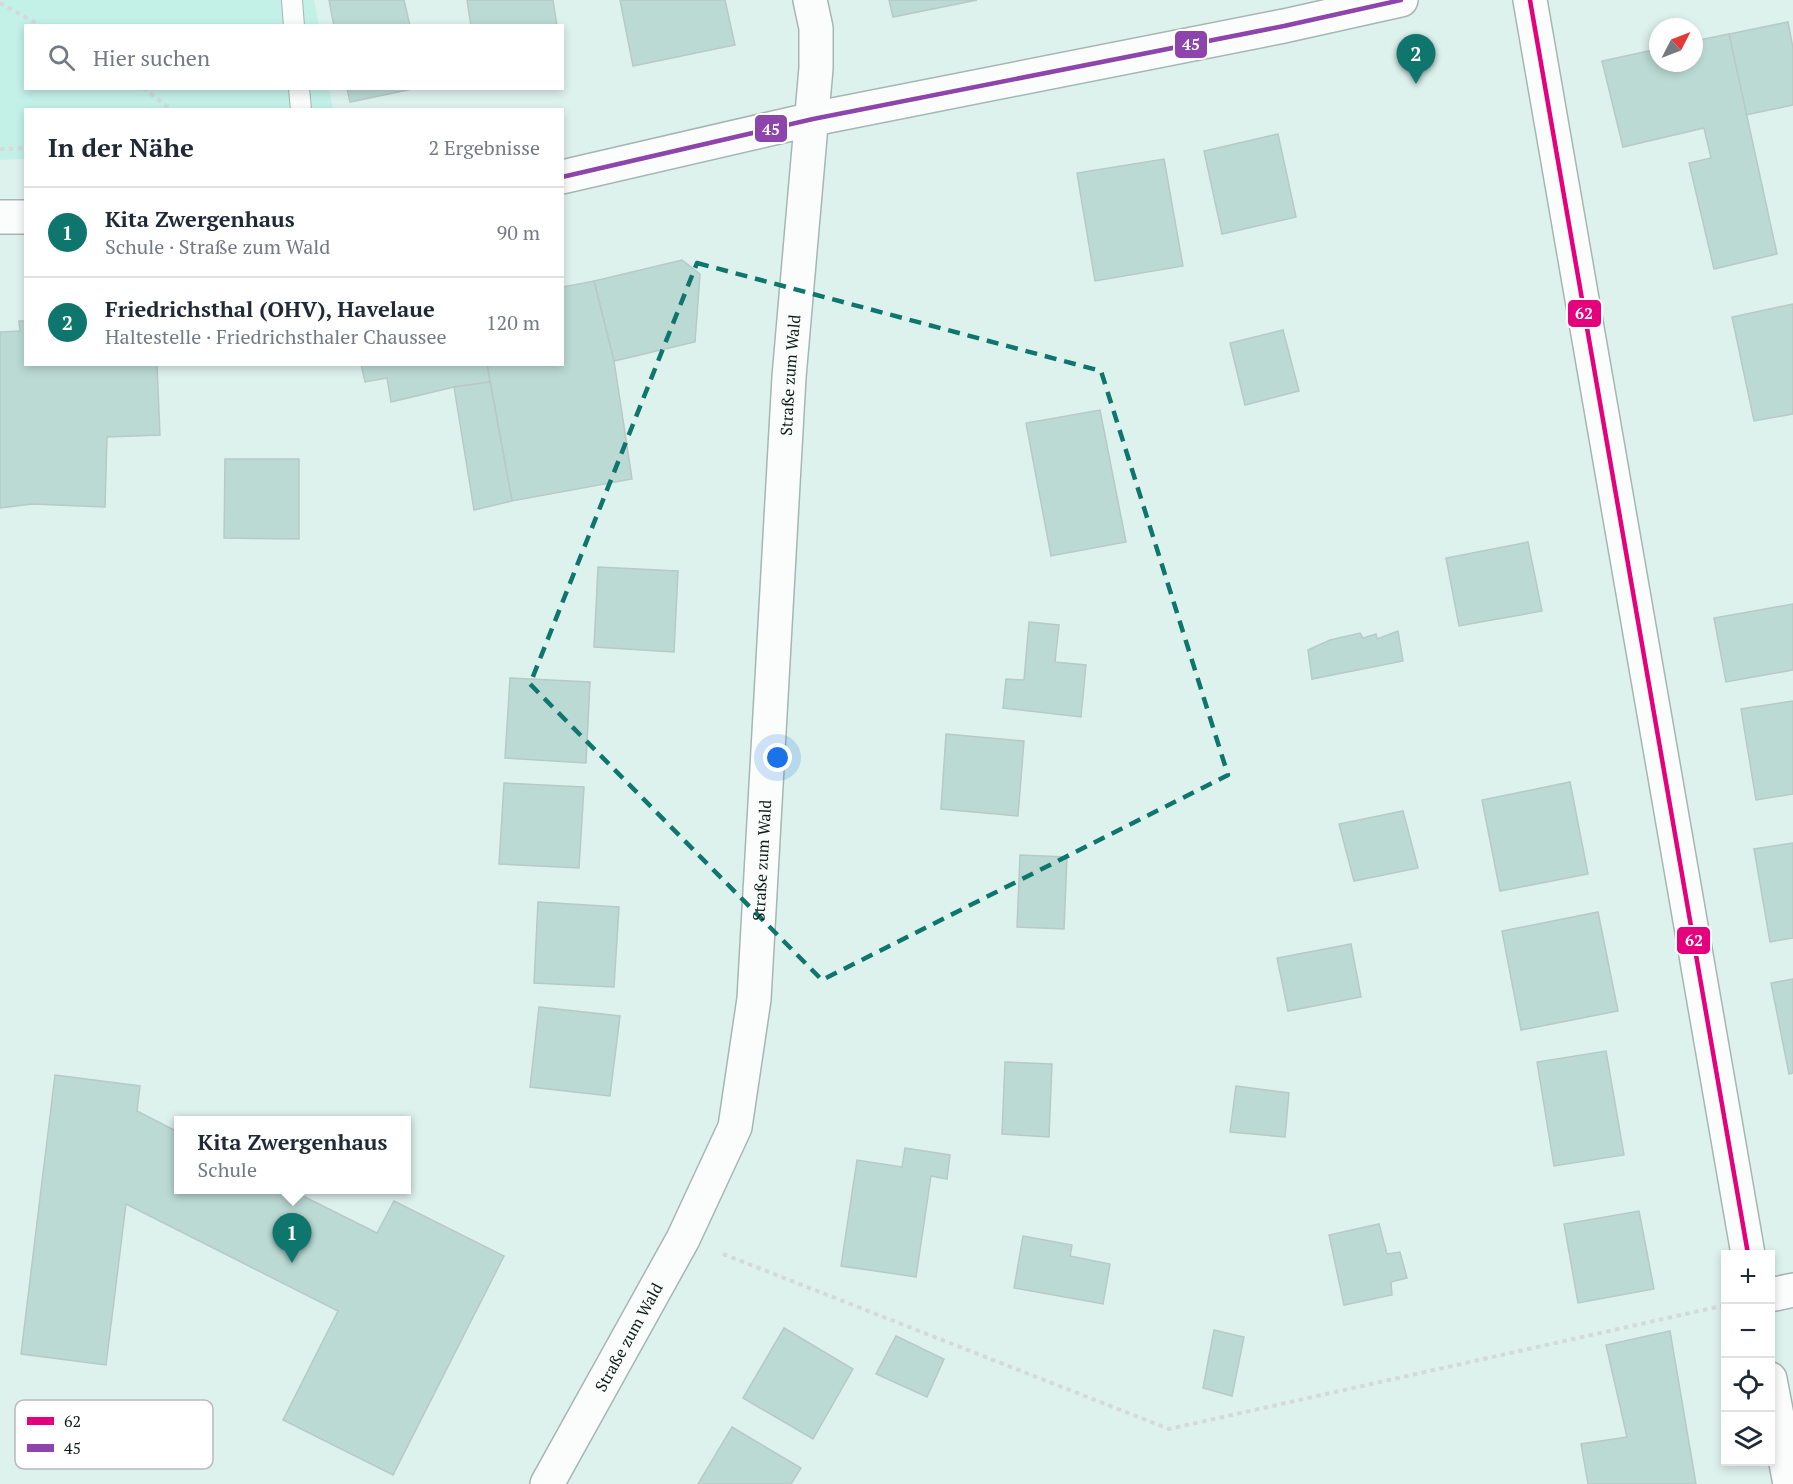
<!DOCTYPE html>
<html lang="de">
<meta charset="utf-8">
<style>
body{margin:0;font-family:"PT Serif",serif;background:#f2f2f3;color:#1f2937}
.controls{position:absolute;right:18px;bottom:18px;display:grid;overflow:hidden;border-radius:0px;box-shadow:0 3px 9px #0003}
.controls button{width:54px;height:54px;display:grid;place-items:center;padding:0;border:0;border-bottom:2px solid #e0e1e3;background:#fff;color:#1f2937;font:30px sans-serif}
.compass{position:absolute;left:1649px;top:18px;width:54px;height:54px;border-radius:50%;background:#fff;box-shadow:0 3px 9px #0003;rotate:48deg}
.you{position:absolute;left:778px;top:758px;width:21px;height:21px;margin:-15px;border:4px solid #fff;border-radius:50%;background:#1a73e8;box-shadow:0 0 0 9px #1a73e833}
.badge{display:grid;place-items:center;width:39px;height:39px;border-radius:50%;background:#0f766e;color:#fff;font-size:20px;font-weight:700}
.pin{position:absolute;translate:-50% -50px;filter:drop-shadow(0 2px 3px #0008)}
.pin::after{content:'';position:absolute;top:32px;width:21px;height:18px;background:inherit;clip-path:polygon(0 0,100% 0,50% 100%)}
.popup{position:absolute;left:174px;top:1116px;width:237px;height:78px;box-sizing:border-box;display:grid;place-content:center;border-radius:0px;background:#fff;filter:drop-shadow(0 2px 4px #0005);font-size:20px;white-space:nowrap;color:#747a83}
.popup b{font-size:22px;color:#1f2937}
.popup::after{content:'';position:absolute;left:50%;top:100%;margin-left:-12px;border:12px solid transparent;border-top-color:#fff}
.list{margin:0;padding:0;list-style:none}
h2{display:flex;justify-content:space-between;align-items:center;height:78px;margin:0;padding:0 24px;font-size:26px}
h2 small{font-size:20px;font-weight:400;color:#747a83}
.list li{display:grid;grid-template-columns:39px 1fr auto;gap:18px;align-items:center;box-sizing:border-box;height:90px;padding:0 24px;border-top:2px solid #e0e1e3}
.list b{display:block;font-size:22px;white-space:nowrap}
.list p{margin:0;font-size:20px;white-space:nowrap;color:#747a83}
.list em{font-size:20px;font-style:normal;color:#747a83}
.icon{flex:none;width:33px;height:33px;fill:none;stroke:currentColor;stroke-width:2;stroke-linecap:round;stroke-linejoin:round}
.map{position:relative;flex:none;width:1793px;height:1484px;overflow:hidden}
.search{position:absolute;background:#fff;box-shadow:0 3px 9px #0003;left:24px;top:24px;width:540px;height:66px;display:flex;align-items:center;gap:15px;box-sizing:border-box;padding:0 21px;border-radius:0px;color:#747a83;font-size:22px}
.panel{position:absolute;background:#fff;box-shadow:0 3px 9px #0003;left:24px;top:108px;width:540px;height:258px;border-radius:0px}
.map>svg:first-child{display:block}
.green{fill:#c3f1e8}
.building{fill:#bbdad4;stroke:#b9c9c5;stroke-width:1.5}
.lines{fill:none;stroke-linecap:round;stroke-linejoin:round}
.lane-casing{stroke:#a6b6b2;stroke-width:22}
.street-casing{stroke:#a6b6b2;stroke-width:36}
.secondary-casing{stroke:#a6b6b2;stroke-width:36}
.path{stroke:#d4d9d9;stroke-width:4;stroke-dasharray:4.5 4.5;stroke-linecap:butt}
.lane{stroke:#fafdfc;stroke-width:20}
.street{stroke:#fafdfc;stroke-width:33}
.secondary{stroke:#fafdfc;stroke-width:33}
.bus-1-casing{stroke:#fff;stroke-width:9}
.bus-2-casing{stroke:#fff;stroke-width:9}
.bus-1{stroke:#e5007d;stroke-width:4.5}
.bus-2{stroke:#8e44ad;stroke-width:4.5}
.marked{fill:none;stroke:#0f766e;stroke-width:4.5;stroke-dasharray:12 8;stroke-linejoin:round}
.labels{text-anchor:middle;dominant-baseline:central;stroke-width:4.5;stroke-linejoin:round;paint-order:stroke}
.street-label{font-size:16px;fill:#0f1d1a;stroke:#fff}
.key{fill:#fff;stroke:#b7bbba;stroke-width:1.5}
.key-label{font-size:16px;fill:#0f1d1a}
.line-badge{stroke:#fff;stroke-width:2}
.badge-label{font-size:16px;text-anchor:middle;font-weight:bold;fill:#fff}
</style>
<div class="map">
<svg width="1793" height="1484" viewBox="0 0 1793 1484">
<rect width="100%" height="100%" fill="#def2ed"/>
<path class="green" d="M0,0H314L319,25L26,26V88L329,89L333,109L26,110L25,159L0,160Z"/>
<g class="building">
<path d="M329,0H404L410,26H334Z"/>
<path d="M467,0H553L557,26H471Z"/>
<path d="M620,0H725L735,45L633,66Z"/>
<path d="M889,0H977L893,17Z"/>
<path d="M1788,22L1793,48V105L1745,115L1729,34Z"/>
<path d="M1729,34L1777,254L1714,269L1689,163L1711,158L1704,128L1623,147L1602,61L1658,49V63H1694V41Z"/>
<path d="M347,88H417L350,102Z"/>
<path d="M1278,134L1296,217L1222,234L1204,151Z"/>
<path d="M1164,159L1183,266L1095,281L1077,173Z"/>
<path d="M682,260L700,274L695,342L614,361L594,281Z"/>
<path d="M594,281L614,361L632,479L512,501L487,364H562V287Z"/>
<path d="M1793,304V414L1754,421L1732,317Z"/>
<path d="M19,321H26V364H157L160,435L107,437L105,507L32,504L0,508V332L20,331Z"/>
<path d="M1283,330L1299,391L1245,405L1230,343Z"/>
<path d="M361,364H487L490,382L454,387L391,402L387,378L365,382Z"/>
<path d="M490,382L512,501L474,510L454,387Z"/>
<path d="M1100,410L1126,542L1051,556L1026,423Z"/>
<path d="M225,459H299V539L224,538Z"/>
<path d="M1528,542L1542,611L1459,626L1446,558Z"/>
<path d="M598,567L678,571L674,652L594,647Z"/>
<path d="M1793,604V670L1726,682L1714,618Z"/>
<path d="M1029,622L1059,625L1055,662L1086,665L1081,717L1003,708L1006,679L1024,680Z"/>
<path d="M1398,631L1403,661L1312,679L1308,650L1330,640L1360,633L1363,638L1376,634L1377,639Z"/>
<path d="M510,678L590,682L586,763L505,758Z"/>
<path d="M1793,701V794L1756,800L1741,709Z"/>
<path d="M946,734L1024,741L1018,816L941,809Z"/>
<path d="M1570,782L1588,874L1500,891L1482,800Z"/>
<path d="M504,783L584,787L579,868L499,864Z"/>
<path d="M1403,811L1418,868L1354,881L1339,824Z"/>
<path d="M1793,843V938L1770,942L1754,849Z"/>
<path d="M1020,855L1067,857L1064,929L1017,927Z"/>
<path d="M538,902L619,907L614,987L534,983Z"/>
<path d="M1598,912L1618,1011L1521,1030L1502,931Z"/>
<path d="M1351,944L1361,997L1288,1011L1277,958Z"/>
<path d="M1793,979V1073L1789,1074L1771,983Z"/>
<path d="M539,1007L620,1016L610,1096L530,1087Z"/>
<path d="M1606,1051L1624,1155L1554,1166L1537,1062Z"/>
<path d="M1005,1062L1052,1064L1049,1137L1002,1134Z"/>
<path d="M55,1075L140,1086L137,1111L178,1132V1190H291L377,1233L394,1201L504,1256L393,1475L283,1420L338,1311L126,1204L106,1365L21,1354Z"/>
<path d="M1236,1086L1289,1093L1285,1137L1230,1132Z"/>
<path d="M905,1148L950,1155L947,1179L931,1176L916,1277L841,1266L857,1160L902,1167Z"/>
<path d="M1639,1211L1654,1289L1578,1303L1564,1224Z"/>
<path d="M1379,1224L1387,1254L1400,1252L1407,1278L1391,1282L1392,1295L1344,1305L1329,1235Z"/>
<path d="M1023,1236L1072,1245L1070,1256L1110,1264L1103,1304L1014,1288Z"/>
<path d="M784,1328L853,1369L813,1439L743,1398Z"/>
<path d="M1214,1330L1244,1337L1232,1396L1203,1388Z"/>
<path d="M1670,1331L1696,1484H1588L1581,1444L1627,1437L1606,1345Z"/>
<path d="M896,1336L944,1359L927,1397L876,1374Z"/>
<path d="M732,1427L801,1468L791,1484H698Z"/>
</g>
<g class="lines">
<g class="lane-casing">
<g id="lane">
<path d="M292,0L294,26"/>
<path d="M299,88L301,110"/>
</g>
</g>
<g class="street-casing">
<g id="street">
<path d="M1530,0L1748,1254"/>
<path d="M1770,1295L1793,1290"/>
<path d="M1770,1379L1790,1484"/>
<path id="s1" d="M547,1484L683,1239L735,1127L754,999L789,377L816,68V28L810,0"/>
</g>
</g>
<g class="secondary-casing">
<g id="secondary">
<path d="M562,177L813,119L1284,26L1401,0"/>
<path d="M0,217H26"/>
</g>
</g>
<g class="path">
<path d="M0,3L41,26"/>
<path d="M143,88L172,110"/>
<path d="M0,149L26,148"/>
<path d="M723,1254L1169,1429L1726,1305"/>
</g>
<use href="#lane" class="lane"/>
<use href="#street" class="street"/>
<use href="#secondary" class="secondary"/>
<g class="bus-1-casing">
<path id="bus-1" d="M1530,0L1748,1254"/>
</g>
<g class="bus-2-casing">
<path id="bus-2" d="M562,177L813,119L1284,26L1401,0"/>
</g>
<use href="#bus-1" class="bus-1"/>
<use href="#bus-2" class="bus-2"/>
</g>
<path class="marked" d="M697,263L1101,371L1228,775L822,980L530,684Z"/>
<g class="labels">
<g class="street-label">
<text stroke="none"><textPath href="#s1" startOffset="1158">Straße zum Wald</textPath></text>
<text stroke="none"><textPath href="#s1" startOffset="672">Straße zum Wald</textPath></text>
<text stroke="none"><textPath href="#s1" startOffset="168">Straße zum Wald</textPath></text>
</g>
</g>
<rect x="15" y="1400" width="198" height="69" rx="9" class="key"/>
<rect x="27" y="1417" width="27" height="8" fill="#e5007d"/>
<rect x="27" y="1444" width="27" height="8" fill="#8e44ad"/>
<g class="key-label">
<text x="64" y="1427">62</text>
<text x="64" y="1454">45</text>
</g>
<g class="line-badge">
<rect x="1174" y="30" width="34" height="29" rx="6" fill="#8e44ad"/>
<rect x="754" y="114" width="34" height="29" rx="6" fill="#8e44ad"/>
<rect x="1567" y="299" width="35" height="29" rx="6" fill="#e5007d"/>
<rect x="1676" y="926" width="35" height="29" rx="6" fill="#e5007d"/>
</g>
<g class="badge-label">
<text x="1191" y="50">45</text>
<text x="771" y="135">45</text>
<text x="1584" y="319">62</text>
<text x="1694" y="946">62</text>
</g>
</svg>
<div class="controls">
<button>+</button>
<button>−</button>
<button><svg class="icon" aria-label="locate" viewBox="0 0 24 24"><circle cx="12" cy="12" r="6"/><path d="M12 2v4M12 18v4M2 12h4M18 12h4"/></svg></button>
<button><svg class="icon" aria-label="layers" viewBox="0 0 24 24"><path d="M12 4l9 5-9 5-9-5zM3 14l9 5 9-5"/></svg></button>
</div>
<svg class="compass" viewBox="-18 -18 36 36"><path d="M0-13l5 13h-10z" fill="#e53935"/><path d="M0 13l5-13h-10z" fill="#747a83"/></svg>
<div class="you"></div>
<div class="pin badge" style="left:292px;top:1263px">1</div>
<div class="popup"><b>Kita Zwergenhaus</b>Schule</div>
<div class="pin badge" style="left:1416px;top:84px">2</div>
<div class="search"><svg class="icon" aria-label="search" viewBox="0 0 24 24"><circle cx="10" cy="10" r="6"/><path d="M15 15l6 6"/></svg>Hier suchen</div>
<section class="panel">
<h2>In der Nähe<small>2 Ergebnisse</small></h2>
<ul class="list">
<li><span class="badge">1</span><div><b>Kita Zwergenhaus</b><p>Schule · Straße zum Wald</p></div><em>90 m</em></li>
<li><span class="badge">2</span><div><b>Friedrichsthal (OHV), Havelaue</b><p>Haltestelle · Friedrichsthaler Chaussee</p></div><em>120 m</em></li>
</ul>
</section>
</div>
